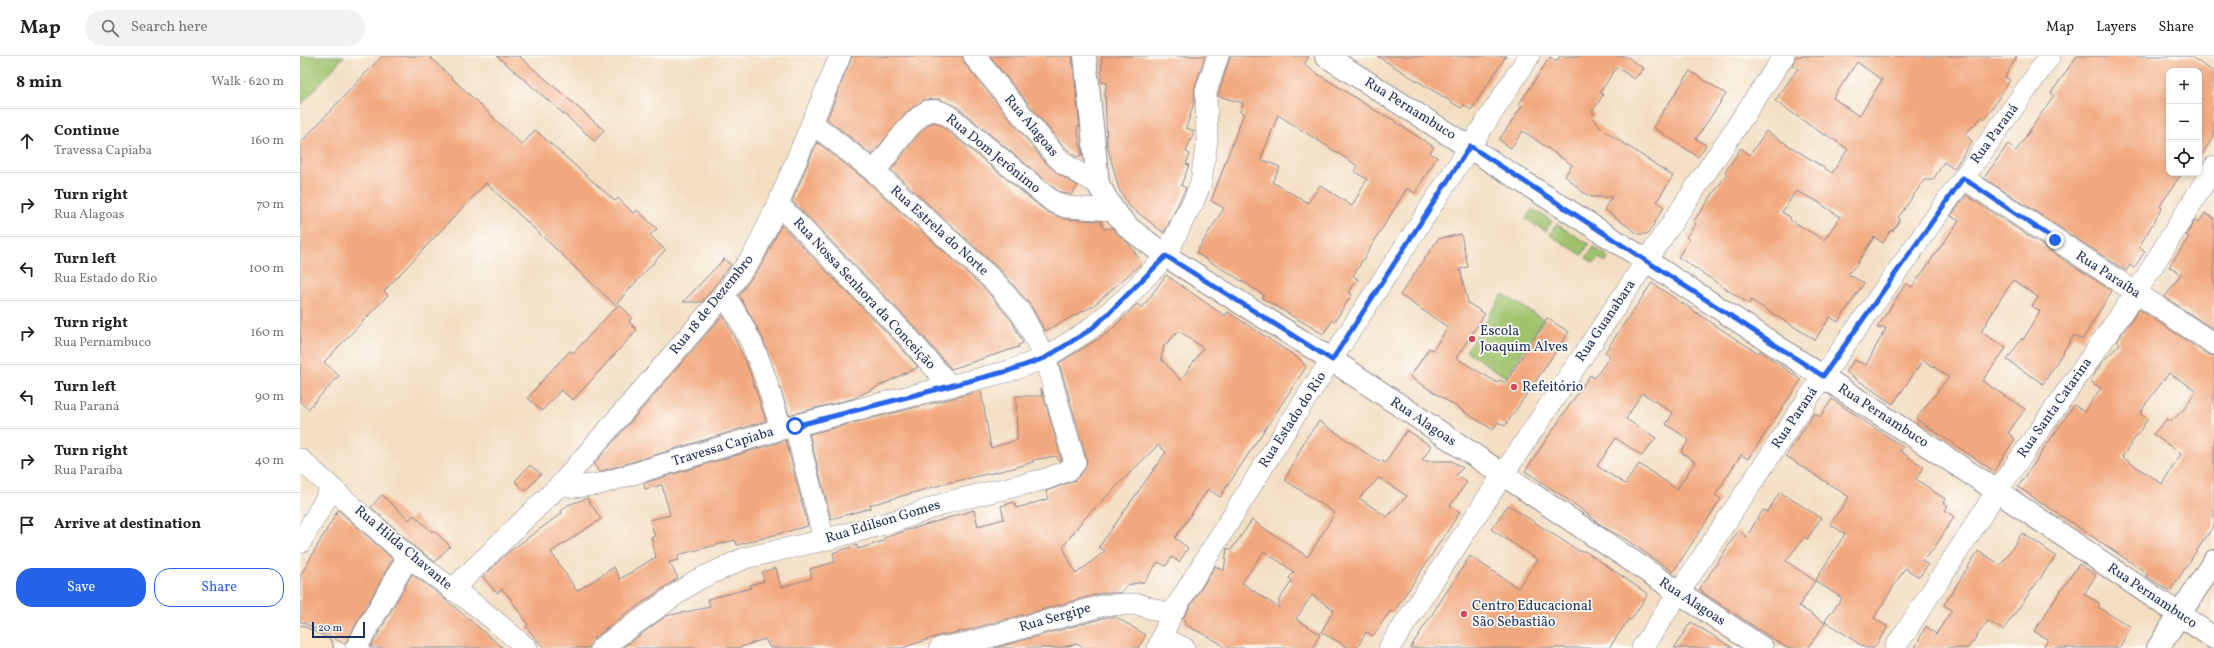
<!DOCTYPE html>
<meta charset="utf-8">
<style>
body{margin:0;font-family:Vollkorn,serif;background:#f2f2f2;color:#202124}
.controls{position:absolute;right:12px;top:12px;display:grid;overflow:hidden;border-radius:8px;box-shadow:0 2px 6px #0003}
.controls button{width:36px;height:36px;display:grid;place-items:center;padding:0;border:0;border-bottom:1px solid #e0e0e0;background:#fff;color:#202124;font:20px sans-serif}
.scale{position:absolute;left:12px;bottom:10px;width:53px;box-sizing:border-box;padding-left:4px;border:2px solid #1b2f5e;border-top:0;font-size:11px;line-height:14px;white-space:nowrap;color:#1b2f5e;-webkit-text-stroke:3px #fdfcf7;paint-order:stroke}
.stop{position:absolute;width:12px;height:12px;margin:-9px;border:3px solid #2563eb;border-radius:50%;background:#fff}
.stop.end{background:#2563eb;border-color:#fff;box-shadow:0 1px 4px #0008}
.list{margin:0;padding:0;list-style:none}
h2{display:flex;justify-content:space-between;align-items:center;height:52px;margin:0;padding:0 16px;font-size:17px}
h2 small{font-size:13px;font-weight:400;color:#757577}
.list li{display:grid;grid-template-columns:26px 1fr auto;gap:12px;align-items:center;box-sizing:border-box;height:64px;padding:0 16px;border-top:1px solid #e0e0e0}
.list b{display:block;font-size:15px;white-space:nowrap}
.list p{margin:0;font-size:13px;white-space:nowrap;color:#757577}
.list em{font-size:13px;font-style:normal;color:#757577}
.actions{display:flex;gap:8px;padding:12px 16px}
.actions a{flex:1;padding:9px 0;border:1px solid #2563eb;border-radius:16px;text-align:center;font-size:14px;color:#2563eb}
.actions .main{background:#2563eb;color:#fff}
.icon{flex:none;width:22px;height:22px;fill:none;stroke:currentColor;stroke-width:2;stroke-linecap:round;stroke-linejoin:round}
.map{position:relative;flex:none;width:1914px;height:592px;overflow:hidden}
header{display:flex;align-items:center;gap:24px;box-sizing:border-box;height:56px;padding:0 20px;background:#fff;border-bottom:1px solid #e0e0e0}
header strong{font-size:19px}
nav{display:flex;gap:22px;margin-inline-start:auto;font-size:14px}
.search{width:280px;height:36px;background:#f2f2f2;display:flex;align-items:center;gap:10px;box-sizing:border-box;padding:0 14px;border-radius:22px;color:#757577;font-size:15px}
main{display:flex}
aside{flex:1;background:#fff}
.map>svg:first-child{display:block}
.green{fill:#9fc26c;stroke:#5d7865}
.building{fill:#f2a87e;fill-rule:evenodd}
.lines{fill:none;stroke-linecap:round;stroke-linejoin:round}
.minor-casing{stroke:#878690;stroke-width:22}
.tertiary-casing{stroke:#878690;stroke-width:24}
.secondary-casing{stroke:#878690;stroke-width:24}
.minor{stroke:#fff;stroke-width:21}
.tertiary{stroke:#fff;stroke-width:22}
.secondary{stroke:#fce5c4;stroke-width:22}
.route{stroke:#2563eb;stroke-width:5}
.poi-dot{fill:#d1495b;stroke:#fdfcf7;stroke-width:1.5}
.labels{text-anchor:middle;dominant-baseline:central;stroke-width:3.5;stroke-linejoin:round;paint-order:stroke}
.street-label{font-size:14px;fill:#1b2f5e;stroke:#fdfcf7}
.poi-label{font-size:14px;fill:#1b2f5e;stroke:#fdfcf7;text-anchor:start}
</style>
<header>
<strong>Map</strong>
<div class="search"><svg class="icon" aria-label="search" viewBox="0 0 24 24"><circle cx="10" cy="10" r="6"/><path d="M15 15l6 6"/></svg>Search here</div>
<nav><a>Map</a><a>Layers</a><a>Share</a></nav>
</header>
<main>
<aside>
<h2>8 min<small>Walk · 620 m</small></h2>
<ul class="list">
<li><svg class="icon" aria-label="ahead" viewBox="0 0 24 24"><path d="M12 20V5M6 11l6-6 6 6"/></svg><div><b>Continue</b><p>Travessa Capiaba</p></div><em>160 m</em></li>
<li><svg class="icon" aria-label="right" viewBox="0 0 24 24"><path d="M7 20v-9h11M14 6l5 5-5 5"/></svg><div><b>Turn right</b><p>Rua Alagoas</p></div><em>70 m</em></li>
<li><svg class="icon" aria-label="left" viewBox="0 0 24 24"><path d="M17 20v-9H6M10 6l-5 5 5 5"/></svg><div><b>Turn left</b><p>Rua Estado do Rio</p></div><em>100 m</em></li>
<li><svg class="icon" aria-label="right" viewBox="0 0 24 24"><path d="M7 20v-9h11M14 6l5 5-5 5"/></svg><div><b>Turn right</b><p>Rua Pernambuco</p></div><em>160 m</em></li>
<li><svg class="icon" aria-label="left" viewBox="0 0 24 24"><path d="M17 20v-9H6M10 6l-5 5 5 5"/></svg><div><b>Turn left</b><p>Rua Paraná</p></div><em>90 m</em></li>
<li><svg class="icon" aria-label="right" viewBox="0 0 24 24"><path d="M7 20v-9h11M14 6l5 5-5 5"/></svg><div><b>Turn right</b><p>Rua Paraíba</p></div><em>40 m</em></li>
<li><svg class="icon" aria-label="arrive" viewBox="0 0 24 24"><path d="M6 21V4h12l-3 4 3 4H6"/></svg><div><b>Arrive at destination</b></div></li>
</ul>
<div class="actions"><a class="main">Save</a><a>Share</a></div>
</aside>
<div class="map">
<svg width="1914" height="592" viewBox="0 0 1914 592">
<rect width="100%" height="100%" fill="#fdfcf7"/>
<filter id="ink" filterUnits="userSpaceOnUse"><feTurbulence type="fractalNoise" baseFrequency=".025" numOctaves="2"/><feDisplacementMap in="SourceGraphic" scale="8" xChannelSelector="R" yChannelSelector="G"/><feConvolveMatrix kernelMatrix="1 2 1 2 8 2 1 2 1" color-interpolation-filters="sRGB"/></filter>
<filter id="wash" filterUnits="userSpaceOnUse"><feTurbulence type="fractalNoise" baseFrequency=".012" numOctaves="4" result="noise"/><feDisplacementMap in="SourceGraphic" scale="16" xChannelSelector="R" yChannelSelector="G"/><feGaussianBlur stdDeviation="0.9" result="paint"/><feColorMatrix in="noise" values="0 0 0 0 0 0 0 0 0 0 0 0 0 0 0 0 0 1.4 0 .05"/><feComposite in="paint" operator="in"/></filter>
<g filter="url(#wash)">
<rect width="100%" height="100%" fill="#f3dec2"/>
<g class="green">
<path d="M0,0H44L0,50Z"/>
<path d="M1232,153L1252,165L1246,175L1226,163Z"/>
<path d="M1256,168L1289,188L1282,199L1250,179Z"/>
<path d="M1293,191L1309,201L1306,206L1298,202L1294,207L1286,202Z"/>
<path d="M1203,238L1244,264L1206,321L1166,295Z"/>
</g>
<g id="blocks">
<g class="building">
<path d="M82,0H129L222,89L235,74L315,145L318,142L334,158L337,154L357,173L350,179L365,194L315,249L186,127L84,235L88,239L24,306L39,320L8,353L0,346V87Z"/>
<path d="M197,0H219L304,74L295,85Z"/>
<path d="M552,0H662L665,8L745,106L758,118L778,130L771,139L758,135L657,51L639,43L624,44L608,55L572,99L527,63Z"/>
<path d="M689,0H772L780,70L777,71L782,99L776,101L763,90Z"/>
<path d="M802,0H905L895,31L894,47L886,72L894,75L886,96L890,98L886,108L889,109L881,129L886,132L864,177L829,150L819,133L807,89L805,37L807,27L801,26Z"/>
<path d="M930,0H1009L1004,9L1076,55L1094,64V65L1134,91L1130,97L1137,101L1115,137L1107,132L1053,220L1058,223L1049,236L1052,238L1035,265L1033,264L1023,278L962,242L964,239L937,222L896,197L924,152L911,145L944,57L940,56L943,47L918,40ZM978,59L1058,110L1055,116L1067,123L1052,150L1020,129L1008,147L972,126L980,111L961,103Z"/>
<path d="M1077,0H1206L1171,54L1164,49L1161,52Z"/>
<path d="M1260,0H1326L1344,13L1334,23L1317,11L1300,36L1303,39L1292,56L1295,58L1292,62L1305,75L1373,120L1357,145L1364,151L1348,178H1338L1304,153L1312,141H1291L1284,137L1265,120L1272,109L1223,75L1211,92L1199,84L1222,50L1219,48L1250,1L1256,6Z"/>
<path d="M1496,0H1717L1705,21L1710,24L1685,63L1682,61L1665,78L1672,85L1654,113L1644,106L1633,124H1624L1598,162L1600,163L1593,175L1591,174L1583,187L1574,181L1558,206H1559L1548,218L1564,227L1538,266L1530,261L1515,284L1451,244L1449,248L1378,201L1389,184L1386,181L1396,168L1393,166L1427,118L1425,116L1441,92L1450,99L1466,75L1532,117L1548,93L1525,78L1524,79L1475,45L1498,12L1492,9ZM1557,6L1582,24L1559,60L1533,42ZM1496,135L1515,144L1540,161L1524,184L1490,164V161L1482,156Z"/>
<path d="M1777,0H1890L1914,16V80L1899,103V15H1869V117H1882L1860,150L1862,152L1839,191L1845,195L1834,212L1830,209L1826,215L1684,122L1708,88L1716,95L1754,39L1751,37Z"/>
<path d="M1390,15L1426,38L1396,83L1406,89L1398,101L1353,71Z"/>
<path d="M635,66L642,70L747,156L765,163L801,165L803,173L812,172L829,188L842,207L793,250L745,275L731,250L704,218L591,114L617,80L629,68Z"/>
<path d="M517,86L567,125L686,234L712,265L723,287L718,289L719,291L651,313L616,272L492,145Z"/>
<path d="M1666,139L1812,235L1782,284L1774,279L1743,328L1707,304L1722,282L1723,284L1740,255L1732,250L1738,241L1713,224L1698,247L1681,276L1706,292L1682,325L1725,353L1708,377L1715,383L1694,415L1616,363L1649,321L1623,304L1593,348L1546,316L1554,304L1566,309L1586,272H1577L1606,227L1612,231L1659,165L1651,160Z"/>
<path d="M1905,157L1914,162V274L1865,241L1881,218L1869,211L1889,181L1886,179L1895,164L1899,166Z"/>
<path d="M481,169L598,288L618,311L552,343L489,359L463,283L439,239L464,205Z"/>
<path d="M1161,178L1168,211L1160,213L1168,247L1185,258L1156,302L1198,327L1200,324L1205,327L1247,262L1269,276L1205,370L1198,366L1193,374L1110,321L1129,292L1133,294L1148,271L1100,239L1138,183Z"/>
<path d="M424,203L431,209L402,246H383Z"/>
<path d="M866,219L925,260L928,256L1001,304L1006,311L920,441L908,433L898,448L875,482L888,492L879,506L872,501L866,510L858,506L844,526L827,529L821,537H802L664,575L638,580L602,592H470L465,583L438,592H322L366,560L410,551L408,543L451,532L450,529L464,525L462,516L476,512L481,531L512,522L510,513L535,506L533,497L557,489L558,493L584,485V482L605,475L674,454L678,470L704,463L701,450L714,446L716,452L748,443L746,435L774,425L784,414L787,404L759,307L808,277L837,248L842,252ZM879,275L903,292L881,324L861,303L864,290ZM858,389L866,396L799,491L805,495L776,518L763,491L782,465Z"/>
<path d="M1352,227L1442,287L1458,297L1460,295L1501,324L1448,403L1441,399L1415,439L1421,443L1373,516L1327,484L1305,472L1277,450L1225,415L1290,319L1295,322L1310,300L1305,296ZM1342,337L1373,357L1366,368L1389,384L1381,396L1395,406L1377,433L1339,408L1325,428L1297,410L1316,382L1342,400L1356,382L1326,363Z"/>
<path d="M319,248L332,261L329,266L337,274L273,344L261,334L242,355L228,342L246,320L270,295L273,297Z"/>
<path d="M1839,253L1907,298L1914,300V469L1870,535L1846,520L1847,517L1718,431L1774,349L1784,356L1801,332L1790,325L1803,305L1820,288L1817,285ZM1869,317L1896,334L1885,352L1871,366L1867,363L1853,378L1881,398L1862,428L1822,401L1848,363L1840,358L1847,346Z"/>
<path d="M423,259L447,308L466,365L299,416L294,408Z"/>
<path d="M741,332L762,404L759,405L756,400L733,404V406L714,412L648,427L570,449L571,452L531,463L509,378L681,335L691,392L717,384L716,340H742Z"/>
<path d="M1532,343L1603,391L1600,395L1624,411L1616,423L1645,443L1643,447L1648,450L1645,454L1654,461L1633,494L1622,505L1628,509L1619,521L1605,512L1574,562L1588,571L1574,592H1565L1525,565L1542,542L1515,525L1499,550L1525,567L1508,592H1487L1402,536L1403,534H1399L1439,474L1446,481L1463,454L1467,456L1480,436L1521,462L1507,483L1504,481L1486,505L1515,525L1545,478L1530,468L1549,441L1486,400L1514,357L1520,361Z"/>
<path d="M1019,365L1079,406L1081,404L1085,407L1107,374L1131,390L1122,405H1152L1163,412L1156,419L1167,426L1150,450L1160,456L1093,557L1090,555L1073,580L1066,576L1057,592H1049L1021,576L1034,554L1012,539L996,563L1020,578L1013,592H924L920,587L886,569L883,562L915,510L924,515L927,492L931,494L952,464L1008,501L1035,457L985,424L1006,382ZM1079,422L1107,440L1087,461L1059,442ZM964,495L994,516L989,522L992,525L979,544V552L942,527Z"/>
<path d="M486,384L508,470L437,489L435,484L378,499L379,504L369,506L378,522L304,573L308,572L294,582L289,592H244L226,571L228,569L209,541L202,533L197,537L183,521L207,497L262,457L261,455L268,449L287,442L301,463L251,496L277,535L314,511L320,523L356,501L351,481H355L350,464L370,459L362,429L345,433L344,427Z"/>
<path d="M230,409L241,418L225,435L215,425Z"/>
<path d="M82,439L109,464L114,459L132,476L133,474L150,490L135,506L116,492L71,451Z"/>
<path d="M1208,449L1279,495H1285L1348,538L1331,564L1329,563L1309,592H1110L1170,500L1218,532L1238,504L1191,473Z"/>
<path d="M38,454L93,503L45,588L0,565V520Z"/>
<path d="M1722,477L1756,500L1703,574L1688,565L1668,592H1615L1626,570L1636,578L1652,554L1644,549L1678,495L1701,509Z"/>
<path d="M1779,508L1796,519L1784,538L1800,548L1798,551L1831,571L1819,592H1743L1748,584L1734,575Z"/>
<path d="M112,518L139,538L203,592H70Z"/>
<path d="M807,561H816L846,579L838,592H783L777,588L759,592H694Z"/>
<path d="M1391,566L1433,592H1374Z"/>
</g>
</g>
</g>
<g filter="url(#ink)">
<use href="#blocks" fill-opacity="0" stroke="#878690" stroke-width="1"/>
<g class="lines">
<g class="minor-casing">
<g id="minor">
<path d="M674,0L754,98L764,108L798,128"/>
<path d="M575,116C585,102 614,59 629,55C637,53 643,56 649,60L752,145L766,151L813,154"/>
<path d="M1663,122L1914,288"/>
<path d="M478,148L607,280L649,329"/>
<path d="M424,239C455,283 466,322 481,373"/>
<path d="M495,370L524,484"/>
<path d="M0,403L108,501L178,551L227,592"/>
<path d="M261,428L274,431L300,428L481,373L709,315L745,302L790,273L826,242L866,200L886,158L893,147L901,126L907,84L906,35L918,0"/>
<path d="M0,487L32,432"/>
<path d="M152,534L261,428L424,239L454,198L478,148L540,0"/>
<path d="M863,582L884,592"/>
<path d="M56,592L108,501"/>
<path d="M301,592L395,525L445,502L524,484L595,465L652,445L746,423L769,414L775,407L745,302L722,258L695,226L575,116L512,67"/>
<path d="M640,592L667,587L805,549L838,548L871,559"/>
<path d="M858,592L871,559L992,364L1229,0"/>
<path d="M1089,592L1202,420L1484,0"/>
<path d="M1342,592L1523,320L1750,0"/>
<path d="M1595,592L1697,435L1836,237L1914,111"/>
</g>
</g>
<g class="tertiary-casing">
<g id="tertiary">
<path d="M785,0L798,128L813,154L829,172L866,200L1032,304L1462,592"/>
<path d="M1026,0L1347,205L1697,435L1914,582"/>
<path d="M1858,592L1914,505"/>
</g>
</g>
<g class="secondary-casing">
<path id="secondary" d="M0,581L22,592"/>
</g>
<use href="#minor" class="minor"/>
<use href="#tertiary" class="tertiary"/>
<use href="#secondary" class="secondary"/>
</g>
</g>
<g class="lines" filter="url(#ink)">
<path class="route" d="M495,370L708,315L745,302L790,274L807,259L866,200L1032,304L1170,90L1523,320L1663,122L1755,184"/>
</g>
<g class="poi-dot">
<circle cx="1172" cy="283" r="4"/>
<circle cx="1214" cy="331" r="4"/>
<circle cx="1164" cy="558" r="4"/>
</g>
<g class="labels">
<g class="street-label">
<text transform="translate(1110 53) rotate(32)">Rua Pernambuco</text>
<text transform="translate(731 70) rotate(50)">Rua Alagoas</text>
<text transform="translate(1695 78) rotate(-54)">Rua Paraná</text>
<text transform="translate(693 98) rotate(39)">Rua Dom Jerônimo</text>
<text transform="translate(639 175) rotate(42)">Rua Estrela do Norte</text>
<text transform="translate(1808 219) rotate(33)">Rua Paraíba</text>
<text transform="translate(564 238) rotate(47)">Rua Nossa Senhora da Conceição</text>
<text transform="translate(412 249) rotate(-51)">Rua 18 de Dezembro</text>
<text transform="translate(1306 265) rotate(-56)">Rua Guanabara</text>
<text transform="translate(1755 352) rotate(-55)">Rua Santa Catarina</text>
<text transform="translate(1583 360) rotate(33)">Rua Pernambuco</text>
<text transform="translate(1495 362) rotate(-56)">Rua Paraná</text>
<text transform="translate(993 364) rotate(-57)">Rua Estado do Rio</text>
<text transform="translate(1123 366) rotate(34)">Rua Alagoas</text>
<text transform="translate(423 391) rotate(-17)">Travessa Capiaba</text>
<text transform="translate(583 466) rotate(-17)">Rua Edilson Gomes</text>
<text transform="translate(103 492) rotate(40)">Rua Hilda Chavante</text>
<text transform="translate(1852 540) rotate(34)">Rua Pernambuco</text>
<text transform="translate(1392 546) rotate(33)">Rua Alagoas</text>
<text transform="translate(755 562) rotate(-16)">Rua Sergipe</text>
</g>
<g class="poi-label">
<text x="1180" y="275">Escola<tspan x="1180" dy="16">Joaquim Alves</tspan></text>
<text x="1222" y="331">Refeitório</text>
<text x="1172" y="550">Centro Educacional<tspan x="1172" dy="16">São Sebastião</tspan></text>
</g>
</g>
</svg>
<div class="controls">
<button>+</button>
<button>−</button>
<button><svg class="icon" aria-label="locate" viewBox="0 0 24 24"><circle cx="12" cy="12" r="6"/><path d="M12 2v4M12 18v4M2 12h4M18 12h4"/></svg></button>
</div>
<div class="scale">20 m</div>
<div class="stop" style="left:495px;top:370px"></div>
<div class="stop end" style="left:1755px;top:184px"></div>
</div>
</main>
